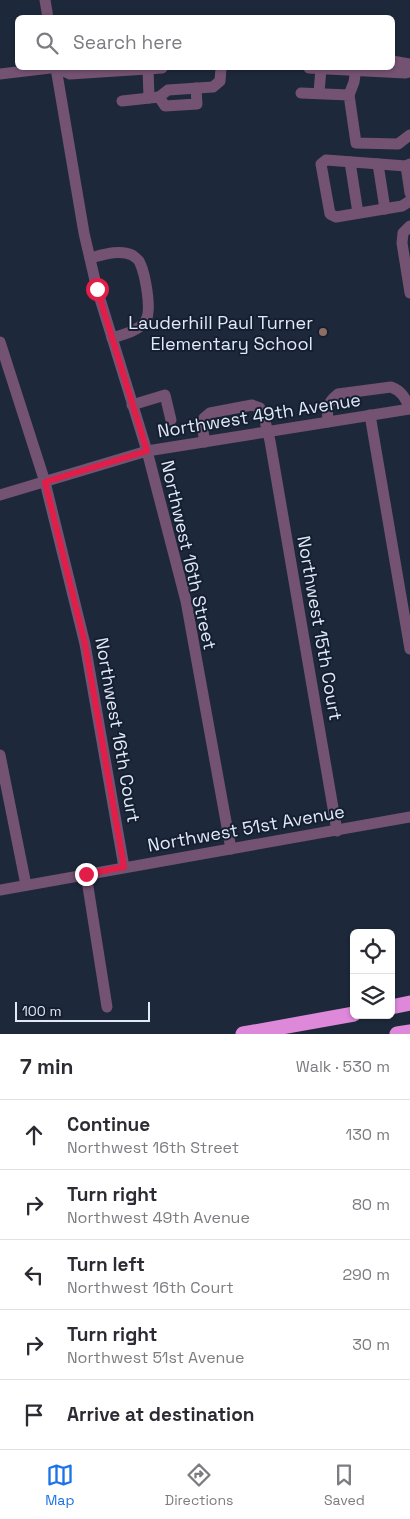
<!DOCTYPE html>
<meta charset="utf-8">
<style>
body{margin:0;font-family:"Space Grotesk",sans-serif;background:#f7f7f7;color:#2b2b33}
.controls{position:absolute;right:15px;bottom:15px;display:grid;overflow:hidden;border-radius:8px;box-shadow:0 1px 4px #0004}
.controls button{width:45px;height:45px;display:grid;place-items:center;padding:0;border:0;border-bottom:1px solid #e1e1e2;background:#fff;color:#2b2b33;font:25px sans-serif}
.scale{position:absolute;left:15px;bottom:12px;width:135px;box-sizing:border-box;padding-left:5px;border:2px solid #e2e9f6;border-top:0;font-size:14px;line-height:18px;white-space:nowrap;color:#e2e9f6;-webkit-text-stroke:4px #141f31;paint-order:stroke}
.stop{position:absolute;width:15px;height:15px;margin:-11px;border:4px solid #e11d48;border-radius:50%;background:#fff}
.stop.end{background:#e11d48;border-color:#fff;box-shadow:0 1px 5px #0008}
.list{margin:0;padding:0;list-style:none}
h2{display:flex;justify-content:space-between;align-items:center;height:65px;margin:0;padding:0 20px;font-size:21px}
h2 small{font-size:16px;font-weight:400;color:#7c7c81}
.list li{display:grid;grid-template-columns:32px 1fr auto;gap:15px;align-items:center;box-sizing:border-box;height:70px;padding:0 20px;border-top:1px solid #e1e1e2}
.list b{display:block;font-size:19px;white-space:nowrap}
.list p{margin:0;font-size:16px;white-space:nowrap;color:#7c7c81}
.list em{font-size:16px;font-style:normal;color:#7c7c81}
.icon{flex:none;width:28px;height:28px;fill:none;stroke:currentColor;stroke-width:2;stroke-linecap:round;stroke-linejoin:round}
.map{position:relative;flex:none;width:410px;height:1034px;overflow:hidden}
.search{position:absolute;background:#fff;box-shadow:0 1px 4px #0004;left:15px;right:15px;top:15px;height:55px;display:flex;align-items:center;gap:12px;box-sizing:border-box;padding:0 18px;border-radius:8px;color:#7c7c81;font-size:19px}
.sheet{height:415px;background:#fff}
nav{display:flex;justify-content:space-around;align-items:center;box-sizing:border-box;height:70px;border-top:1px solid #e1e1e2;background:#fff;font-size:14px;color:#7c7c81}
nav a{display:grid;justify-items:center;gap:2px}
nav .on{color:#1a73e8}
.map>svg:first-child{display:block}
.lines{fill:none;stroke-linecap:round;stroke-linejoin:round}
.minor{stroke:#745272;stroke-width:11}
.highway{stroke:#dd88d8;stroke-width:15}
.route{stroke:#e11d48;stroke-width:6}
.education-dot{fill:#8d6e63;stroke:#141f31;stroke-width:2}
.labels{text-anchor:middle;dominant-baseline:central;stroke-width:4;stroke-linejoin:round;paint-order:stroke}
.poi-label{font-size:18px;fill:#e2e9f6;stroke:#141f31;text-anchor:end}
.street-label{font-size:18px;fill:#e2e9f6;stroke:#141f31}
</style>
<div class="map">
<svg width="410" height="1034" viewBox="0 0 410 1034">
<rect width="100%" height="100%" fill="#1d283b"/>
<g class="lines">
<g class="minor">
<path d="M45,0L48,18"/>
<path d="M392,61L410,64"/>
<path d="M56,68L84,233L97,289L147,451L186,601L231,849"/>
<path d="M58,68L70,74L162,68"/>
<path d="M148,68L149,98"/>
<path d="M309,68L405,73L410,72"/>
<path d="M0,74L50,68"/>
<path d="M301,93L349,95L356,143L398,144L410,135"/>
<path d="M319,93L321,68"/>
<path d="M349,95L354,82L356,68"/>
<path d="M159,97L168,90L213,87L220,81L221,68"/>
<path d="M122,101L159,97L165,106L197,104L196,88"/>
<path d="M350,162L358,213"/>
<path d="M378,164L385,209"/>
<path d="M410,164L406,166L326,160L321,164L330,214L336,217L402,206L410,201"/>
<path d="M406,166L410,193"/>
<path d="M410,226L403,233L402,243L410,293"/>
<path d="M90,258C102,255 119,249 132,255C135,257 139,260 140,263C145,274 152,309 146,320C139,331 124,334 112,338"/>
<path d="M0,342L45,482L85,644L124,867"/>
<path d="M132,405L165,395L171,420"/>
<path d="M370,415L410,649"/>
<path d="M328,422C327,408 326,404 338,394L391,387C402,391 405,398 410,408"/>
<path d="M205,442L202,426L204,418L210,413L252,405L260,408L264,417L270,441L337,831"/>
<path d="M0,495L147,451L410,409"/>
<path d="M0,755L26,885"/>
<path d="M86,874L107,1007"/>
<path d="M0,890L410,817"/>
</g>
<g class="highway">
<path d="M391,1007L410,1003"/>
<path d="M243,1034L354,1014"/>
<path d="M397,1034L410,1032"/>
</g>
</g>
<g class="lines">
<path class="route" d="M86,874L124,867L85,644L45,482L147,451L97,289"/>
</g>
<circle class="education-dot" cx="323" cy="332" r="5"/>
<g class="labels">
<g class="poi-label">
<text x="313" y="322">Lauderhill Paul Turner<tspan x="313" dy="21">Elementary School</tspan></text>
</g>
<g class="street-label">
<text transform="translate(259 415) rotate(-9)">Northwest 49th Avenue</text>
<text transform="translate(189 555) rotate(77)">Northwest 16th Street</text>
<text transform="translate(320 628) rotate(80)">Northwest 15th Court</text>
<text transform="translate(118 730) rotate(80)">Northwest 16th Court</text>
<text transform="translate(246 828) rotate(-10)">Northwest 51st Avenue</text>
</g>
</g>
</svg>
<div class="controls">
<button><svg class="icon" aria-label="locate" viewBox="0 0 24 24"><circle cx="12" cy="12" r="6"/><path d="M12 2v4M12 18v4M2 12h4M18 12h4"/></svg></button>
<button><svg class="icon" aria-label="layers" viewBox="0 0 24 24"><path d="M12 4l9 5-9 5-9-5zM3 14l9 5 9-5"/></svg></button>
</div>
<div class="scale">100 m</div>
<div class="stop" style="left:97px;top:289px"></div>
<div class="stop end" style="left:86px;top:874px"></div>
<div class="search"><svg class="icon" aria-label="search" viewBox="0 0 24 24"><circle cx="10" cy="10" r="6"/><path d="M15 15l6 6"/></svg>Search here</div>
</div>
<section class="sheet">
<h2>7 min<small>Walk · 530 m</small></h2>
<ul class="list">
<li><svg class="icon" aria-label="ahead" viewBox="0 0 24 24"><path d="M12 20V5M6 11l6-6 6 6"/></svg><div><b>Continue</b><p>Northwest 16th Street</p></div><em>130 m</em></li>
<li><svg class="icon" aria-label="right" viewBox="0 0 24 24"><path d="M7 20v-9h11M14 6l5 5-5 5"/></svg><div><b>Turn right</b><p>Northwest 49th Avenue</p></div><em>80 m</em></li>
<li><svg class="icon" aria-label="left" viewBox="0 0 24 24"><path d="M17 20v-9H6M10 6l-5 5 5 5"/></svg><div><b>Turn left</b><p>Northwest 16th Court</p></div><em>290 m</em></li>
<li><svg class="icon" aria-label="right" viewBox="0 0 24 24"><path d="M7 20v-9h11M14 6l5 5-5 5"/></svg><div><b>Turn right</b><p>Northwest 51st Avenue</p></div><em>30 m</em></li>
<li><svg class="icon" aria-label="arrive" viewBox="0 0 24 24"><path d="M6 21V4h12l-3 4 3 4H6"/></svg><div><b>Arrive at destination</b></div></li>
</ul>
</section>
<nav>
<a class="on"><svg class="icon" aria-label="map" viewBox="0 0 24 24"><path d="M3 6l6-2 6 2 6-2v14l-6 2-6-2-6 2zM9 4v14M15 6v14"/></svg>Map</a>
<a><svg class="icon" aria-label="directions" viewBox="0 0 24 24"><path d="M12 3l9 9-9 9-9-9zM9 14v-3h6M13 9l2 2-2 2"/></svg>Directions</a>
<a><svg class="icon" aria-label="saved" viewBox="0 0 24 24"><path d="M7 4h10v16l-5-4-5 4z"/></svg>Saved</a>
</nav>
